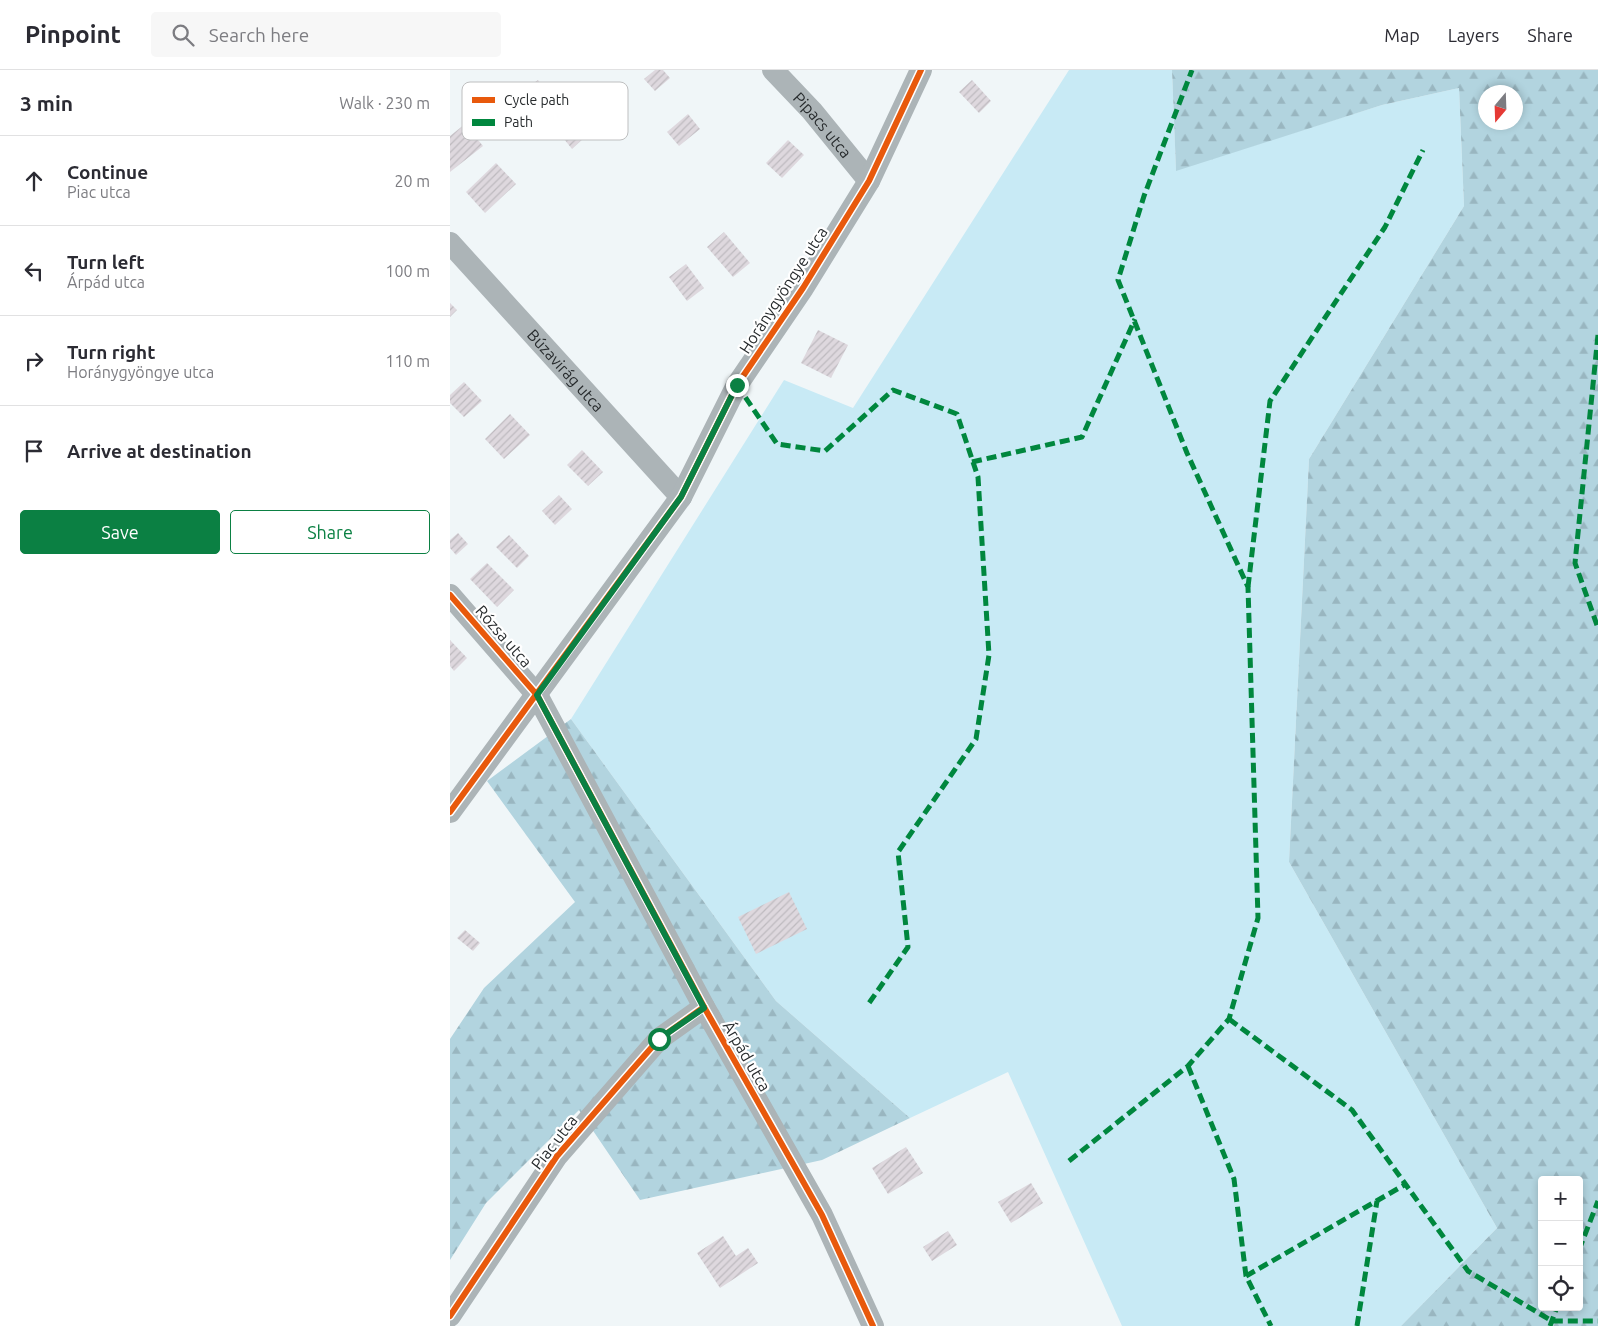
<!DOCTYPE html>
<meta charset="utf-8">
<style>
body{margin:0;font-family:Ubuntu,sans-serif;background:#f7f7f7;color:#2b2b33}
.controls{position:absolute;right:15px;bottom:15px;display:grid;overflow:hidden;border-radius:5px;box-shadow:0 2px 8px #0003}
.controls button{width:45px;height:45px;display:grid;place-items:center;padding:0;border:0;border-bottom:1px solid #e1e1e2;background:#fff;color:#2b2b33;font:25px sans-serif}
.compass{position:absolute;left:1028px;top:15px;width:45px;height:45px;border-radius:50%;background:#fff;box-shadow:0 2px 8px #0003;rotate:199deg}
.stop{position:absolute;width:15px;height:15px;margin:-11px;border:4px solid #0b8043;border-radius:50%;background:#fff}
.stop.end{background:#0b8043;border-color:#fff;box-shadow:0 1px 5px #0008}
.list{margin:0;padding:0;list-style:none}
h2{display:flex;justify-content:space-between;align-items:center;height:65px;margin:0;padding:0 20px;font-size:21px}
h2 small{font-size:16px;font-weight:400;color:#7c7c81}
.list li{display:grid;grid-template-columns:32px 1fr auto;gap:15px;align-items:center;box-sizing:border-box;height:90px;padding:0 20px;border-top:1px solid #e1e1e2}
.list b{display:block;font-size:19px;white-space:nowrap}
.list p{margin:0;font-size:16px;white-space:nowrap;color:#7c7c81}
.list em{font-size:16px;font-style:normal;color:#7c7c81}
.actions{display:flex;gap:10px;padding:15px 20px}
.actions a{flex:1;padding:11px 0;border:1px solid #0b8043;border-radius:5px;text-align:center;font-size:18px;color:#0b8043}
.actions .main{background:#0b8043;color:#fff}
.icon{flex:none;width:28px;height:28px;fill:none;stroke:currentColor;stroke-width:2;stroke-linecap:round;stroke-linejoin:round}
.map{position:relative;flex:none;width:1148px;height:1256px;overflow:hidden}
header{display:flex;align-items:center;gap:30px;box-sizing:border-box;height:70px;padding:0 25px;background:#fff;border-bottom:1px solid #e1e1e2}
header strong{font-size:24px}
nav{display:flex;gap:28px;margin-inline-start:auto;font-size:18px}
.search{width:350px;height:45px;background:#f7f7f7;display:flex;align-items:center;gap:12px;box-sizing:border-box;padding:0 18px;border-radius:5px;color:#7c7c81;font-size:19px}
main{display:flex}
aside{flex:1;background:#fff}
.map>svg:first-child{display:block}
.grass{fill:#c8eaf5}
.forest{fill:url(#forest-firs);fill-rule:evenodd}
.building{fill:url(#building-hatch)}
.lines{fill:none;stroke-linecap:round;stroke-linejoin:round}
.minor{stroke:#acb4b7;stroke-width:22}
.quiet{stroke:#00873e;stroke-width:5;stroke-dasharray:10 5;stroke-linecap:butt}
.cycleway-casing{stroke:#fff;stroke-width:9}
.cycleway{stroke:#e8590c;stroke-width:6}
.route{stroke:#0b8043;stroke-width:6}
.labels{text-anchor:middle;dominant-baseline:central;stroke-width:4.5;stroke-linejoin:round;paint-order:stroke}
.street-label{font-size:16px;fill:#272b2d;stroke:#fff}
.key{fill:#fff;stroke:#bebfc0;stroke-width:1}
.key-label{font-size:14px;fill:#272b2d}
</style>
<header>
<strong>Pinpoint</strong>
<div class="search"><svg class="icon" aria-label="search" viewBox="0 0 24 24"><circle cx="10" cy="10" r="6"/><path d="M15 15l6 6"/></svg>Search here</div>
<nav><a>Map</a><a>Layers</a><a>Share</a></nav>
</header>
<main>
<aside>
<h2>3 min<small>Walk · 230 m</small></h2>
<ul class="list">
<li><svg class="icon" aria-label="ahead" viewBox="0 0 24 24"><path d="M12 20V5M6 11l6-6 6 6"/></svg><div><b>Continue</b><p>Piac utca</p></div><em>20 m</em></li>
<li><svg class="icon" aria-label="left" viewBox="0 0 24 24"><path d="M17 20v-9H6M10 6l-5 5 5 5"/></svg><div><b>Turn left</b><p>Árpád utca</p></div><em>100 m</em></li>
<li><svg class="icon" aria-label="right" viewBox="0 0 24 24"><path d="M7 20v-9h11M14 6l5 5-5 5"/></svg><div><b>Turn right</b><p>Horánygyöngye utca</p></div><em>110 m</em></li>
<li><svg class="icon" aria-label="arrive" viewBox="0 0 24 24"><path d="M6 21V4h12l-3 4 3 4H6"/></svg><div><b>Arrive at destination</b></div></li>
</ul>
<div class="actions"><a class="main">Save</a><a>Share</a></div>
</aside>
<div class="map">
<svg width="1148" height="1256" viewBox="0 0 1148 1256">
<defs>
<pattern id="forest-firs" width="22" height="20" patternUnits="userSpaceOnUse" patternTransform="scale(1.25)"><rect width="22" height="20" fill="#b2d4df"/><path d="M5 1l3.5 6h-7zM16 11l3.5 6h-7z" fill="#99b6c0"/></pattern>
<pattern id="building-hatch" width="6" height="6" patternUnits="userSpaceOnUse" patternTransform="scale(1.25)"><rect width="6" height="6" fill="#ded8de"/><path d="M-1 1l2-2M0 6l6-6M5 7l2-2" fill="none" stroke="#bebabf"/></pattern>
</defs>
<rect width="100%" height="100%" fill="#f0f6f8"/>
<path class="grass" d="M619,0H722L726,100L932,35L1009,18L1014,136L859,389L839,792L1047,1158L951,1256H672L558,1002L460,1048L326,931L121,649L334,310L403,338Z"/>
<g class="forest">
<path d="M722,0H1148V1256H951L1047,1158L839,792L859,389L1014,136L1009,18L932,35L726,101ZM1036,22H1066V52H1036ZM1092,1110H1129V1237H1092Z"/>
<path d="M121,649L326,931L460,1048L372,1090L190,1130L129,1040L36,1133L0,1190V969L34,918L125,832L37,711Z"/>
</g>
<g class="building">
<path d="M205,0H213L220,8L205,21L194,9Z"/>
<path d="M88,10L100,26L86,37L73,21Z"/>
<path d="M522,10L541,31L529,43L509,22Z"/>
<path d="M238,44L250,59L229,76L217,62Z"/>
<path d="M15,54L33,76L0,102V66Z"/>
<path d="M128,57L136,66L122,79L114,69Z"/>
<path d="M338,70L354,85L332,108L316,93Z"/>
<path d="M46,93L66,114L35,143L16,122Z"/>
<path d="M274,162L300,193L283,207L257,177Z"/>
<path d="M236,194L254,218L237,231L219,207Z"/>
<path d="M0,233L7,240L0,247Z"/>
<path d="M368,260L398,275L381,308L351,293Z"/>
<path d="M14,312L32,331L14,347L0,333V325Z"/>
<path d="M60,344L80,365L54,389L35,369Z"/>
<path d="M132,380L153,402L138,416L117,395Z"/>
<path d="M109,425L122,439L105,455L92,441Z"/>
<path d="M8,463L18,474L6,485L0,478V470Z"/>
<path d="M59,465L79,486L67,498L46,477Z"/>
<path d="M37,493L64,520L47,537L20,509Z"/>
<path d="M0,570L17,588L4,601L0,596Z"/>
<path d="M339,822L357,859L306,884L288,847Z"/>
<path d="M15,860L30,873L23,881L7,868Z"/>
<path d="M456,1077L473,1103L438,1124L422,1098Z"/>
<path d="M581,1113L593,1133L561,1153L548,1132Z"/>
<path d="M498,1161L507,1175L482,1191L473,1177Z"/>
<path d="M273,1166L286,1186L298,1178L308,1193L270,1218L247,1183Z"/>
</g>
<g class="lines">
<g class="minor">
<path id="s1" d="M323,0L362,41L419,111"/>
<path id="s2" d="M0,173L231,427"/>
<path d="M0,525L87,625L254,937L372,1145L423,1256"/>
<path d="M0,742L231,427L287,315L353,218L419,111L471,0"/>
<path d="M0,1246L107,1086L209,969L254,937"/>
</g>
<g class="quiet">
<path d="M1148,265L1125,493L1148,558"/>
<path d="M287,315L327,374L375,381L443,320L507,344L528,407L539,585L526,669L448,782L458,877L417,936"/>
<path d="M522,392L632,367L685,249"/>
<path d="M798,517L820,331L935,157L973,80"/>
<path d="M779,949L902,1040L1018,1201L1102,1251H1148"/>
<path d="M738,996L784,1109L796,1206L821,1256"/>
<path d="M619,1091L738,996L779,949L808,848L798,517L737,383L668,210L694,126L742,0"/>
<path d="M1129,1180L1148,1131"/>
<path d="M796,1206L956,1114"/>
<path d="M907,1256L927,1131"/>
<path d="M1100,1256L1107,1237"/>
</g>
<g class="cycleway-casing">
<g id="cycleway">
<path d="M0,525L87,625L254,937L372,1145L423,1256"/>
<path d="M0,742L231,427L287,315L353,218L419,111L471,0"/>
<path d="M0,1246L107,1086L209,969L254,937"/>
</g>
</g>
<use href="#cycleway" class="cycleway"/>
</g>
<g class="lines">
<path class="route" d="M209,969L254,938L87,625L231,427L287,315"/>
</g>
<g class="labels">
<g class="street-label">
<text stroke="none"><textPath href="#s1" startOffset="74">Pipacs utca</textPath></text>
<text transform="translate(333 220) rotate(-57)">Horánygyöngye utca</text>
<text stroke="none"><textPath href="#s2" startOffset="172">Búzavirág utca</textPath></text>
<text transform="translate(54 566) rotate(49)">Rózsa utca</text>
<text transform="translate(297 986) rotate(60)">Árpád utca</text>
<text transform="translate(104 1072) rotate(-52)">Piac utca</text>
</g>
</g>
<rect x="12" y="12" width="166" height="58" rx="8" class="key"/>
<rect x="22" y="27" width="23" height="6" fill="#e8590c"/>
<rect x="22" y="49" width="23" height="7" fill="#00873e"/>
<g class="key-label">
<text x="54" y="35">Cycle path</text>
<text x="54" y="57">Path</text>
</g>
</svg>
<div class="controls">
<button>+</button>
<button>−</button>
<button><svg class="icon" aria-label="locate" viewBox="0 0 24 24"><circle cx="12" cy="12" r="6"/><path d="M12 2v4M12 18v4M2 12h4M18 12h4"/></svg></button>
</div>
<svg class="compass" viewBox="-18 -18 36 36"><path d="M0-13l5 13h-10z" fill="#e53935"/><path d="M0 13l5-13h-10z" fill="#7c7c81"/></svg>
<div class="stop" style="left:209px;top:969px"></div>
<div class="stop end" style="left:287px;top:315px"></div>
</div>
</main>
